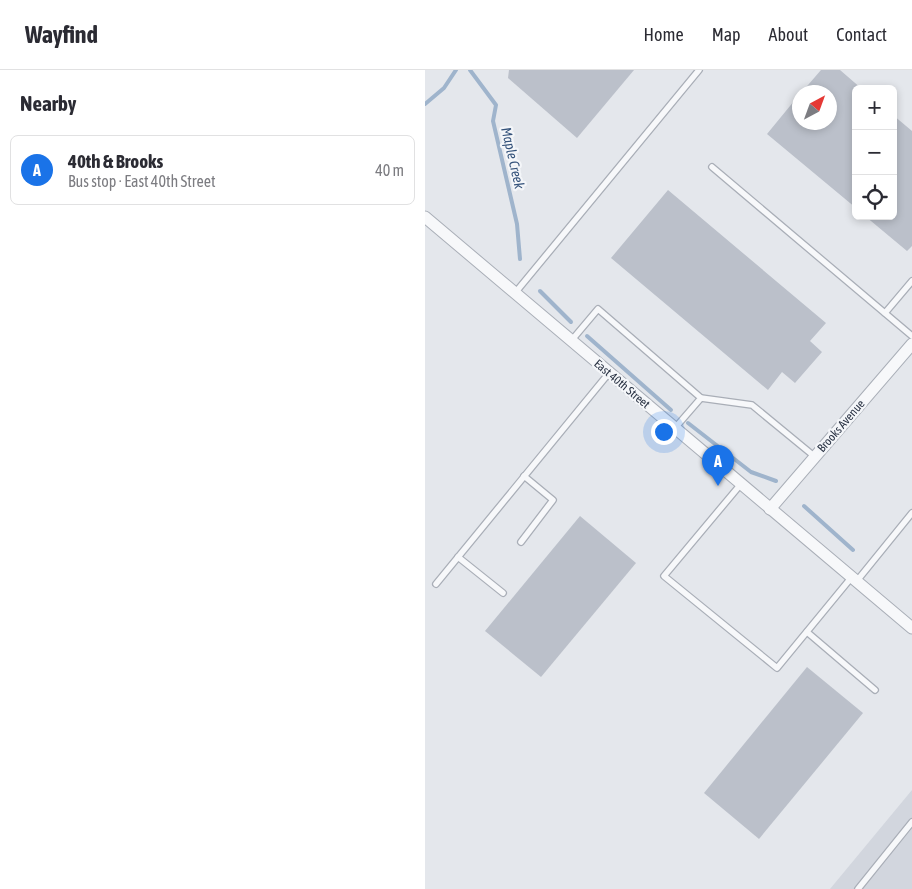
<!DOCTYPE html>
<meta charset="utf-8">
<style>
body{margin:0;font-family:"Asap Condensed",sans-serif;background:#f2f2f3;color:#2b2b33}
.controls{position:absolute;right:15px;top:15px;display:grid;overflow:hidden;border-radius:8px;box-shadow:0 2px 8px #0003}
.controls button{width:45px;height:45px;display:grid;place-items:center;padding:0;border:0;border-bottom:1px solid #e1e1e2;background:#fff;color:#2b2b33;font:25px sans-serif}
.compass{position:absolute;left:367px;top:15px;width:45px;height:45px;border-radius:50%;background:#fff;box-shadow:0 2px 8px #0003;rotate:41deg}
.you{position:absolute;left:238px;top:361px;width:18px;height:18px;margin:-12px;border:4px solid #fff;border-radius:50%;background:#1a73e8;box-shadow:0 0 0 8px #1a73e833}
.badge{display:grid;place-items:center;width:32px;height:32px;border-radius:50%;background:#1a73e8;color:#fff;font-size:16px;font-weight:700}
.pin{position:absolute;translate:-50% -41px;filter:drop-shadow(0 1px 2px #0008)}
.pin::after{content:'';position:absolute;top:26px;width:18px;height:15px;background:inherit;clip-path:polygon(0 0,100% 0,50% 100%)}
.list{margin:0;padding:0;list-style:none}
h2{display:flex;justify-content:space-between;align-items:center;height:65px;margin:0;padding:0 20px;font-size:21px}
h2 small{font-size:16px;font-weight:400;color:#7c7c81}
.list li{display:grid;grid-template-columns:32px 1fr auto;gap:15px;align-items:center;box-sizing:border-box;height:70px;margin:0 10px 10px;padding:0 10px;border:1px solid #e1e1e2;border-radius:8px}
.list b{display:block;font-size:19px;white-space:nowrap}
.list p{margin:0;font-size:16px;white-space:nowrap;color:#7c7c81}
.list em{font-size:16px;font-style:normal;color:#7c7c81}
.icon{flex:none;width:28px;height:28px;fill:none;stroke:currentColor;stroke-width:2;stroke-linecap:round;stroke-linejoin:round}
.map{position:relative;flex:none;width:487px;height:819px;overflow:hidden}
header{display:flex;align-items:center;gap:30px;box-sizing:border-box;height:70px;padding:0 25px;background:#fff;border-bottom:1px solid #e1e1e2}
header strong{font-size:24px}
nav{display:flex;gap:28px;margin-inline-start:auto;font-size:18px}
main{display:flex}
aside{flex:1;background:#fff}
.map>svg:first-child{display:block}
.built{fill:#d2d6de}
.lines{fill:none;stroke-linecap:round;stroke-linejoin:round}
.stream{stroke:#9fb4cc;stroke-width:4}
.building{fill:#bbc0ca}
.lane-casing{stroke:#a9aeb7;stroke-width:8}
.street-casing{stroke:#a9aeb7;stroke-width:13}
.lane{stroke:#f7f8fa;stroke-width:5.5}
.street{stroke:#f7f8fa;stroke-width:11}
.labels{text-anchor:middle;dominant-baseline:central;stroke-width:4.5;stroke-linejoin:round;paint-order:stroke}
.street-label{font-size:12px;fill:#2b3445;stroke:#f4f6f9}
.water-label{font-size:14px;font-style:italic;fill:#34527a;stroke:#f4f6f9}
</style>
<header>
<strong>Wayfind</strong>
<nav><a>Home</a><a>Map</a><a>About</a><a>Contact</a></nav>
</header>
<main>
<aside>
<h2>Nearby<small></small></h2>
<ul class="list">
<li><span class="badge">A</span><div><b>40th &amp; Brooks</b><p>Bus stop · East 40th Street</p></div><em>40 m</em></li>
</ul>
</aside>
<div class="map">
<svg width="487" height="819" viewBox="0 0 487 819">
<rect width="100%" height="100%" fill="#e4e7ec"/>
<path class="built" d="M487,720V819H405Z"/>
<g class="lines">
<g class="stream">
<path d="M45,0L71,35L68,51L92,154L95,189"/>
<path d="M0,34L19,18L31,0"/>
<path d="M115,221L146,252"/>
<path d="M162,266L246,340"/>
<path d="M263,353L326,402L351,411"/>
<path d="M379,436L428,480"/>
</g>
</g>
<g class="building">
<path d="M84,0H209L152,68L83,8Z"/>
<path d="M396,0H415L437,19H431V138L342,64L374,25V52H404V22H377Z"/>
<path d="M468,45L487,61V176L482,181L440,146H468Z"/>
<path d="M243,120L401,253L385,271L397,282L370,313L357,302L343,320L186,188Z"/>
<path d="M155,446L211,493L116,607L60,561Z"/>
<path d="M382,597L438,643L334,769L279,723Z"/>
</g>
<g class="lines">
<g class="lane-casing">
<g id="lane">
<path d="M287,97L487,266"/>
<path d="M90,223L274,0"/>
<path d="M460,243L487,211"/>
<path d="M146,271L173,239L276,328L250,358"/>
<path d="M276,328L327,335L389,386"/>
<path d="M316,414L239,506L352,598L426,508"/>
<path d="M96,472L128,430L99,406"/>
<path d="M33,487L78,523"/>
<path d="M431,512L487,443"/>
<path d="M11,514L184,303"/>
<path d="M382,562L450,620"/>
<path d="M433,819L487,752"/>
</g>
</g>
<g class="street-casing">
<g id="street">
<path d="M0,147L487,558"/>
<path d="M345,439L487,274"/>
</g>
</g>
<use href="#lane" class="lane"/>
<use href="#street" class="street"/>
</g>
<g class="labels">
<g class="street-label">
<text transform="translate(197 314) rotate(40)">East 40th Street</text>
<text transform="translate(416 356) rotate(-49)">Brooks Avenue</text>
</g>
<g class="water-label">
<text transform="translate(88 88) rotate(77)">Maple Creek</text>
</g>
</g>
</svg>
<div class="controls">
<button>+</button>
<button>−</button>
<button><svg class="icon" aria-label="locate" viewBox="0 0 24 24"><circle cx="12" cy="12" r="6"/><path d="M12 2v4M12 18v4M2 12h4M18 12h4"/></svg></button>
</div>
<svg class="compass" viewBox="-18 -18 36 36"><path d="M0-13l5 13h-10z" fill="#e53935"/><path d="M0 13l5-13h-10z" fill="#7c7c81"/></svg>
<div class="you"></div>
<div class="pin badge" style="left:293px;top:416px">A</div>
</div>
</main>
